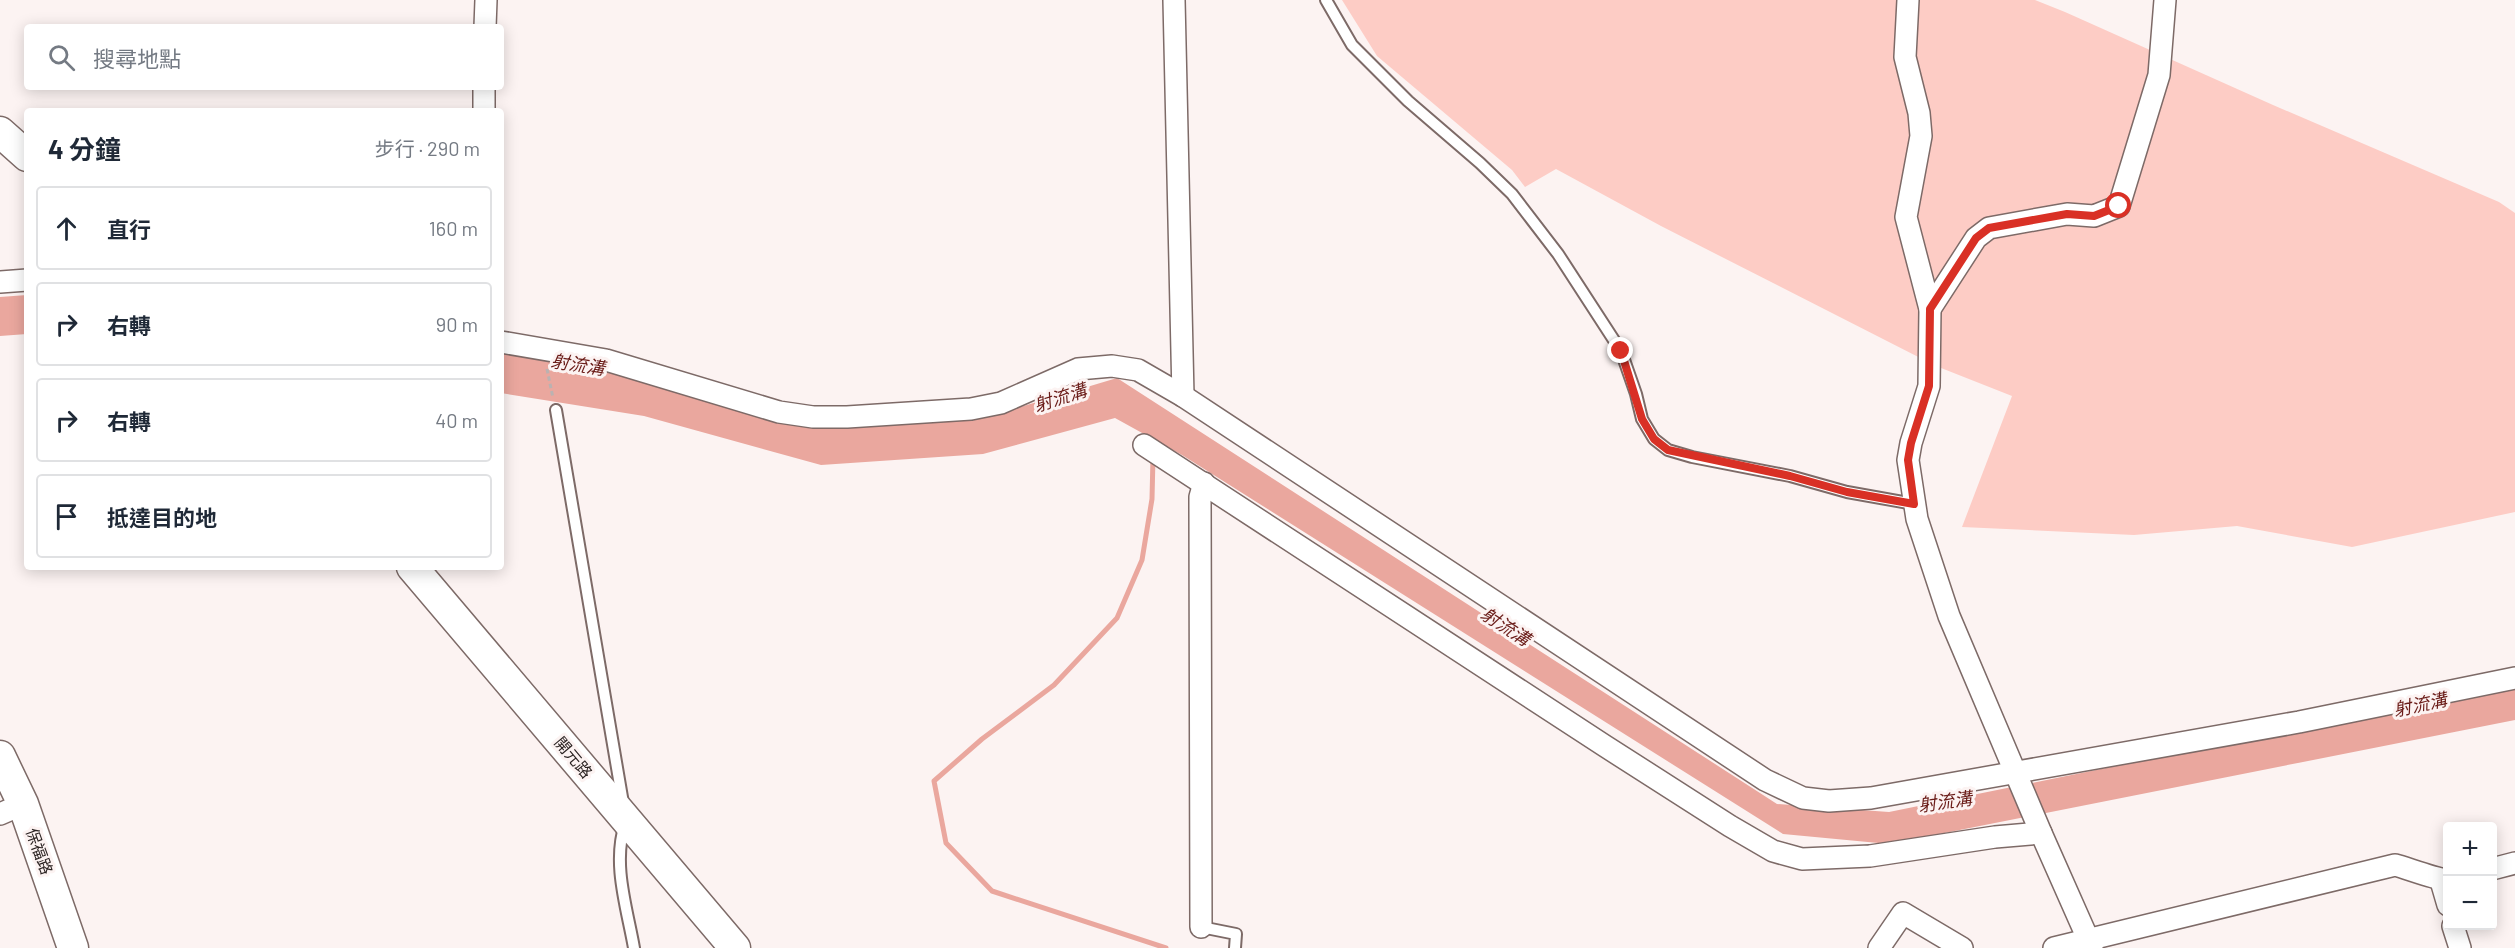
<!DOCTYPE html>
<html lang="zh-TW">
<meta charset="utf-8">
<style>
body{margin:0;font-family:Barlow,"Noto Sans TC",sans-serif;background:#f2f2f3;color:#1f2937}
.controls{position:absolute;right:18px;bottom:18px;display:grid;overflow:hidden;border-radius:6px;box-shadow:0 3px 15px #0003}
.controls button{width:54px;height:54px;display:grid;place-items:center;padding:0;border:0;border-bottom:2px solid #e0e1e3;background:#fff;color:#1f2937;font:30px sans-serif}
.stop{position:absolute;width:18px;height:18px;margin:-14px;border:4px solid #d93025;border-radius:50%;background:#fff}
.stop.end{background:#d93025;border-color:#fff;box-shadow:0 2px 6px #0008}
.list{margin:0;padding:0;list-style:none}
h2{display:flex;justify-content:space-between;align-items:center;height:78px;margin:0;padding:0 24px;font-size:26px}
h2 small{font-size:20px;font-weight:400;color:#747a83}
.list li{display:grid;grid-template-columns:39px 1fr auto;gap:18px;align-items:center;box-sizing:border-box;height:84px;margin:0 12px 12px;padding:0 12px;border:2px solid #e0e1e3;border-radius:6px}
.list b{display:block;font-size:22px;white-space:nowrap}
.list em{font-size:20px;font-style:normal;color:#747a83}
.icon{flex:none;width:33px;height:33px;fill:none;stroke:currentColor;stroke-width:2;stroke-linecap:round;stroke-linejoin:round}
.map{position:relative;flex:none;width:2515px;height:948px;overflow:hidden}
.search{position:absolute;background:#fff;box-shadow:0 3px 15px #0003;left:24px;top:24px;width:480px;height:66px;display:flex;align-items:center;gap:15px;box-sizing:border-box;padding:0 21px;border-radius:6px;color:#747a83;font-size:22px}
.panel{position:absolute;background:#fff;box-shadow:0 3px 15px #0003;left:24px;top:108px;width:480px;height:462px;border-radius:6px}
.map>svg:first-child{display:block}
.green{fill:#fdccc5}
.water{fill:#eaa79e}
.lines{fill:none;stroke-linecap:round;stroke-linejoin:round}
.stream{stroke:#eaa79e;stroke-width:5}
.lane-casing{stroke:#7d6a67;stroke-width:14}
.street-casing{stroke:#7d6a67;stroke-width:24}
.secondary-casing{stroke:#7d6a67;stroke-width:33}
.path{stroke:#bbb2b1;stroke-width:3;stroke-dasharray:4.5 3;stroke-linecap:butt}
.lane{stroke:#fff;stroke-width:10}
.street{stroke:#fff;stroke-width:21}
.secondary{stroke:#fff;stroke-width:30}
.route{stroke:#d93025;stroke-width:8}
.labels{text-anchor:middle;dominant-baseline:central;stroke-width:6;stroke-linejoin:round;paint-order:stroke}
.street-label{font-size:16px;fill:#2b2322;stroke:#fcf3f2}
.water-label{font-size:18px;font-style:italic;fill:#6b1d19;stroke:#fcf3f2}
</style>
<div class="map">
<svg width="2515" height="948" viewBox="0 0 2515 948">
<rect width="100%" height="100%" fill="#fcf3f2"/>
<path class="green" d="M1342,0H2035L2065,12L2273,105L2499,202L2515,213V512L2352,547L2237,526L2134,535L1962,527L2012,396L1936,366L1661,226L1556,169L1525,187L1512,170L1377,56Z"/>
<g class="water">
<path d="M27,295V334L0,336V297Z"/>
<path d="M501,351L541,356L638,377L802,423L990,416L1117,378L1777,804L1889,812L2515,685V720L1889,844L1783,834L1182,455L1115,418L983,454L821,465L644,416L501,393Z"/>
</g>
<g class="lines">
<path class="stream" d="M1153,457L1152,499L1142,560L1117,618L1054,685L982,739L934,781L946,843L992,891L1166,948"/>
<g class="lane-casing">
<g id="lane">
<path d="M1326,0L1352,45L1408,101L1480,163L1512,194L1558,254L1621,351L1636,394L1642,419L1654,439L1668,450L1692,457L1790,476L1847,492L1914,504"/>
<path d="M556,410L623,803"/>
<path d="M625,824C612,864 627,908 634,948"/>
<path d="M1201,927L1236,934L1235,948"/>
</g>
</g>
<g class="street-casing">
<g id="street">
<path d="M1174,0L1183,396"/>
<path d="M1908,0L1905,57L1919,113L1921,136L1906,217L1930,309L1929,386L1911,443L1908,460L1917,519L1949,616L2041,833L2092,948"/>
<path d="M485,27L486,0"/>
<path d="M484,111V87"/>
<path d="M0,282L27,280"/>
<path d="M1930,309L1976,238L1989,228L2067,214L2094,216L2119,206L2159,75L2165,0"/>
<path d="M501,342L606,360L779,412L813,417H847L971,409L1001,403L1078,369L1112,366L1138,370L1183,396L1765,780L1803,798L1829,801L1871,798L2299,722L2515,678"/>
<path d="M1144,445L1605,746L1730,826L1773,851L1802,859L1870,856L1995,837L2041,833"/>
<path d="M0,814L23,804"/>
<path d="M2492,869L2515,863"/>
<path d="M2441,881L2448,905"/>
<path d="M2453,926L2460,948"/>
<path d="M1201,927L1200,497L1204,483"/>
<path d="M1879,948L1903,913L1962,948"/>
<path d="M2054,948L2395,865C2407,868 2440,881 2448,879"/>
</g>
</g>
<g class="secondary-casing">
<g id="secondary">
<path d="M0,132L27,156"/>
<path d="M412,567L735,948"/>
<path d="M0,756L23,804L73,948"/>
</g>
</g>
<path class="path" d="M547,369L553,398"/>
<use href="#lane" class="lane"/>
<use href="#street" class="street"/>
<use href="#secondary" class="secondary"/>
</g>
<g class="lines">
<path class="route" d="M1621,351L1642,419L1654,439L1668,450L1790,476L1847,492L1914,504L1908,460L1911,443L1929,386L1930,309L1976,238L1989,228L2067,214L2094,216L2119,206"/>
</g>
<g class="labels">
<g class="street-label">
<text transform="translate(574 757) rotate(50)">開元路</text>
<text transform="translate(40 851) rotate(70)">保福路</text>
</g>
<g class="water-label">
<text transform="translate(578 364) rotate(9)">射流溝</text>
<text transform="translate(1060 397) rotate(-18)">射流溝</text>
<text transform="translate(1506 626) rotate(33)">射流溝</text>
<text transform="translate(2420 704) rotate(-12)">射流溝</text>
<text transform="translate(1945 801) rotate(-8)">射流溝</text>
</g>
</g>
</svg>
<div class="controls">
<button>+</button>
<button>−</button>
</div>
<div class="stop" style="left:2119px;top:206px"></div>
<div class="stop end" style="left:1621px;top:351px"></div>
<div class="search"><svg class="icon" aria-label="search" viewBox="0 0 24 24"><circle cx="10" cy="10" r="6"/><path d="M15 15l6 6"/></svg>搜尋地點</div>
<section class="panel">
<h2>4 分鐘<small>步行 · 290 m</small></h2>
<ul class="list">
<li><svg class="icon" aria-label="ahead" viewBox="0 0 24 24"><path d="M12 20V5M6 11l6-6 6 6"/></svg><div><b>直行</b></div><em>160 m</em></li>
<li><svg class="icon" aria-label="right" viewBox="0 0 24 24"><path d="M7 20v-9h11M14 6l5 5-5 5"/></svg><div><b>右轉</b></div><em>90 m</em></li>
<li><svg class="icon" aria-label="right" viewBox="0 0 24 24"><path d="M7 20v-9h11M14 6l5 5-5 5"/></svg><div><b>右轉</b></div><em>40 m</em></li>
<li><svg class="icon" aria-label="arrive" viewBox="0 0 24 24"><path d="M6 21V4h12l-3 4 3 4H6"/></svg><div><b>抵達目的地</b></div></li>
</ul>
</section>
</div>
